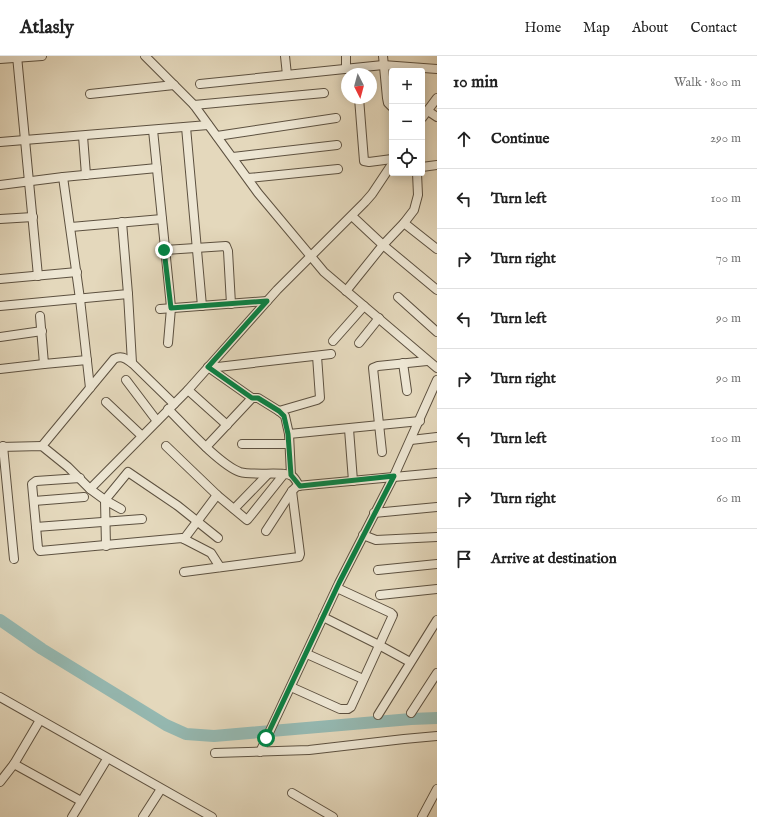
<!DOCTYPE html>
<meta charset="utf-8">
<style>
body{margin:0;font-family:"IM FELL English",serif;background:#f2f2f2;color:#222}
.controls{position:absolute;right:12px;top:12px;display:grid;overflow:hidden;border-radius:4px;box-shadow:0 2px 10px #0003}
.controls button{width:36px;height:36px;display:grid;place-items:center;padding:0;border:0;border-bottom:1px solid #e0e0e0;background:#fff;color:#222;font:20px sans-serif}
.compass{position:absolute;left:341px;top:12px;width:36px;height:36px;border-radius:50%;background:#fff;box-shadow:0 2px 10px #0003;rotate:174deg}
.stop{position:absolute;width:12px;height:12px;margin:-9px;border:3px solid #0b8043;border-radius:50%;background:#fff}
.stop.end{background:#0b8043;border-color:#fff;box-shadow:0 1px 4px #0008}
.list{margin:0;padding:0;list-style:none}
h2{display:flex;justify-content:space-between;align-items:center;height:52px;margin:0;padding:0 16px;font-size:17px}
h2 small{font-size:13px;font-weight:400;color:#767676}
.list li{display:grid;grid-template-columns:26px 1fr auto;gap:12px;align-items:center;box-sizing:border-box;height:60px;padding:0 16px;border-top:1px solid #e0e0e0}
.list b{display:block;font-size:15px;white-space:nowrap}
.list em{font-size:13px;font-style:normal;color:#767676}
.icon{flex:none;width:22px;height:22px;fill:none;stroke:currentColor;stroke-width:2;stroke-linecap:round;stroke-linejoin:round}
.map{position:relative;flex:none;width:437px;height:761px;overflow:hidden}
header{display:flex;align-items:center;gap:24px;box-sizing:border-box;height:56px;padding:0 20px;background:#fff;border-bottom:1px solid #e0e0e0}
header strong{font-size:19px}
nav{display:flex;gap:22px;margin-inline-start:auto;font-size:14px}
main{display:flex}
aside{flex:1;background:#fff}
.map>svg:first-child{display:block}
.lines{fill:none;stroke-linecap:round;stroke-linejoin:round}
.river{stroke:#95b9b2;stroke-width:12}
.minor-casing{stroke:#5d5140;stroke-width:10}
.minor{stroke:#ede6d3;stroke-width:8}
.route{stroke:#0b8043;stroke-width:5}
</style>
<header>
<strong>Atlasly</strong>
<nav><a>Home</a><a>Map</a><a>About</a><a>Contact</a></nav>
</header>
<main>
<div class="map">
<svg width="437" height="761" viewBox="0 0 437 761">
<rect width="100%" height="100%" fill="#e4d8bc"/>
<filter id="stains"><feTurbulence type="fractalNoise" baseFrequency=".005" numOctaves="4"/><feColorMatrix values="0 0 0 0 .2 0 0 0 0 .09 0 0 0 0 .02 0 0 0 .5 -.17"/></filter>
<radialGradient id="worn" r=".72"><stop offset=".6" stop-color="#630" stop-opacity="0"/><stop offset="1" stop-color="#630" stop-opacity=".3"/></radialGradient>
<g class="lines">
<path class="river" d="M0,564L42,593L166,669L186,678L214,680L411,663L437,662"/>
<g class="minor-casing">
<g id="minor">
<path d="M17,0L38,220"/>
<path d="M145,0L194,49L258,137L324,216L437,312"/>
<path d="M285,0L287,19"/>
<path d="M346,0V13"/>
<path d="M383,0L387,42L388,47L392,51"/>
<path d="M0,3L42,0"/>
<path d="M200,28L383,9L437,13"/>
<path d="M90,38L174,29"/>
<path d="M359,42L364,105L369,106L392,103"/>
<path d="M194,49L324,37"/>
<path d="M428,55L437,61"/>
<path d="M422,62L437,42"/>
<path d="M186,71L202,250"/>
<path d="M153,74L170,241L171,252L168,287"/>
<path d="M83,80L86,119"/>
<path d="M217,80L336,62"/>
<path d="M0,86L208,69"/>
<path d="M233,101L337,89"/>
<path d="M422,111L437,109"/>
<path d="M63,121L80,243L90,332"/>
<path d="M248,122L338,113"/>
<path d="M0,129L63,121L157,112"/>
<path d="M352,160L383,189L437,234"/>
<path d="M0,163L33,161"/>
<path d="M404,167L437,193"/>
<path d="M71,171L162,163"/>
<path d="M165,194L226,190L228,195L231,248"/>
<path d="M0,223L77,216"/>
<path d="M346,235L383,189L404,167L414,154L418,139L417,117"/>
<path d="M128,238L132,307"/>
<path d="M398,241L437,276"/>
<path d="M0,250L128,238L122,166"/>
<path d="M160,253L267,245"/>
<path d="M40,260L44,308L87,304"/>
<path d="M0,281L42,275"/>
<path d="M333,285L364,250"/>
<path d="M359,287L379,262"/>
<path d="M403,307L407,335"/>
<path d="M208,311L252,342"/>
<path d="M209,312L331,298"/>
<path d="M0,313L44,308"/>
<path d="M126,324L157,365"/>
<path d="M188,334L227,369"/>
<path d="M106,346L142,380"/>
<path d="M168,353C184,369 220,409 240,416C253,420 285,415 292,420C295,422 297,426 299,430"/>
<path d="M279,355L317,344L320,342L317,300"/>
<path d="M349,373L353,425"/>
<path d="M289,378L420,365"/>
<path d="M411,384L437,381"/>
<path d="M242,388H289"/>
<path d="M3,390L14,503"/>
<path d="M42,390L114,303C122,299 126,303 132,307L174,348"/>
<path d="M166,390L217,439L247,464L248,463L284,418"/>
<path d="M0,391L42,390L68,411L90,433L105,444L121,453"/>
<path d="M206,391L252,342H258L279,355L285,360L289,378L291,419"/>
<path d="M382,396L373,312L378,310L427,305"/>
<path d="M80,422L36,425L32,428L38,492L40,495L182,482L211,497L220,511"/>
<path d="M90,433L188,334L277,234L365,146L372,138L392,108"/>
<path d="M34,445L84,441"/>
<path d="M234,453L267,419"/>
<path d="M374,457L437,451"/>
<path d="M36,471L142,463"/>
<path d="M266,475L292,435L297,430L437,417"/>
<path d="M363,479L376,484L437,481"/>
<path d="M184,483L217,439"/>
<path d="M106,490L105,444L128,416L178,450L218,482"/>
<path d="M378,514L437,508"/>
<path d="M184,516L299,501L300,498L292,435"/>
<path d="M380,539L437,533"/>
<path d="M323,561L379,589L410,606"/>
<path d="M307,598L363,623"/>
<path d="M291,631L340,653H348L351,651L393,559L391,557L337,532"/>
<path d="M0,641L212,761"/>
<path d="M411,657L437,617"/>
<path d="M378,659L437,564"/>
<path d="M260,696L339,527L394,420L437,324"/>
<path d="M215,697L309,694L404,683L437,680"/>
<path d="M14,708L81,745"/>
<path d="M0,726L14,708L40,664"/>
<path d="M292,737L333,761"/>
<path d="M72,761L107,703"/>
<path d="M143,761L161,733"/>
<path d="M422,761L437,733"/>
</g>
</g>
<use href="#minor" class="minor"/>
</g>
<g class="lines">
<path class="route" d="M164,194L171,252L267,245L208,311L252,342H258L279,355L284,360L288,378L291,419L300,430L394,420L339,527L266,682"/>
</g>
<rect width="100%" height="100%" filter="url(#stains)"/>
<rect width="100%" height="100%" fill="url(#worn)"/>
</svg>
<div class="controls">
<button>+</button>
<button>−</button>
<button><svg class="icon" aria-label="locate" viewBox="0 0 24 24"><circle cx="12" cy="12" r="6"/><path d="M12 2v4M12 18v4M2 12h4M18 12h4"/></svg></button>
</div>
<svg class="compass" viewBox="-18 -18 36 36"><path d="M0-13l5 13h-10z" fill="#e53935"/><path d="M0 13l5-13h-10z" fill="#767676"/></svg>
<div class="stop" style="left:266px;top:682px"></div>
<div class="stop end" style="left:164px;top:194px"></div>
</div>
<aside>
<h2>10 min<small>Walk · 800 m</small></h2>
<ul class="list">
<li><svg class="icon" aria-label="ahead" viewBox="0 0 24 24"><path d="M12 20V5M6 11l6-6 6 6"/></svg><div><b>Continue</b></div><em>290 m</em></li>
<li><svg class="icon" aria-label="left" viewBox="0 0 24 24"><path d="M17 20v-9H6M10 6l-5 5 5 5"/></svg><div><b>Turn left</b></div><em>100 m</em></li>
<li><svg class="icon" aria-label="right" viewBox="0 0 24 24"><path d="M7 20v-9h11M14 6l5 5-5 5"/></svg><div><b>Turn right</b></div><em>70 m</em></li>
<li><svg class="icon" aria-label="left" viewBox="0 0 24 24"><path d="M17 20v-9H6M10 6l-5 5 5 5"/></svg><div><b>Turn left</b></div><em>90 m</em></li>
<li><svg class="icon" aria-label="right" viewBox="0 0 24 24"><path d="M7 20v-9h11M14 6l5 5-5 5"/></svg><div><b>Turn right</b></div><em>90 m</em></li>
<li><svg class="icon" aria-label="left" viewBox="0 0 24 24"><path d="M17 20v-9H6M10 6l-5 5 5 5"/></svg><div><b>Turn left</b></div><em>100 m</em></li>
<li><svg class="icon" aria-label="right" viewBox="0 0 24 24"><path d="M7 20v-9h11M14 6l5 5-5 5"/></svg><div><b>Turn right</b></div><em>60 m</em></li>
<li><svg class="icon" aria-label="arrive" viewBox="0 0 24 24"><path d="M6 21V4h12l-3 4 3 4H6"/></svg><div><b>Arrive at destination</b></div></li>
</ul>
</aside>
</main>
